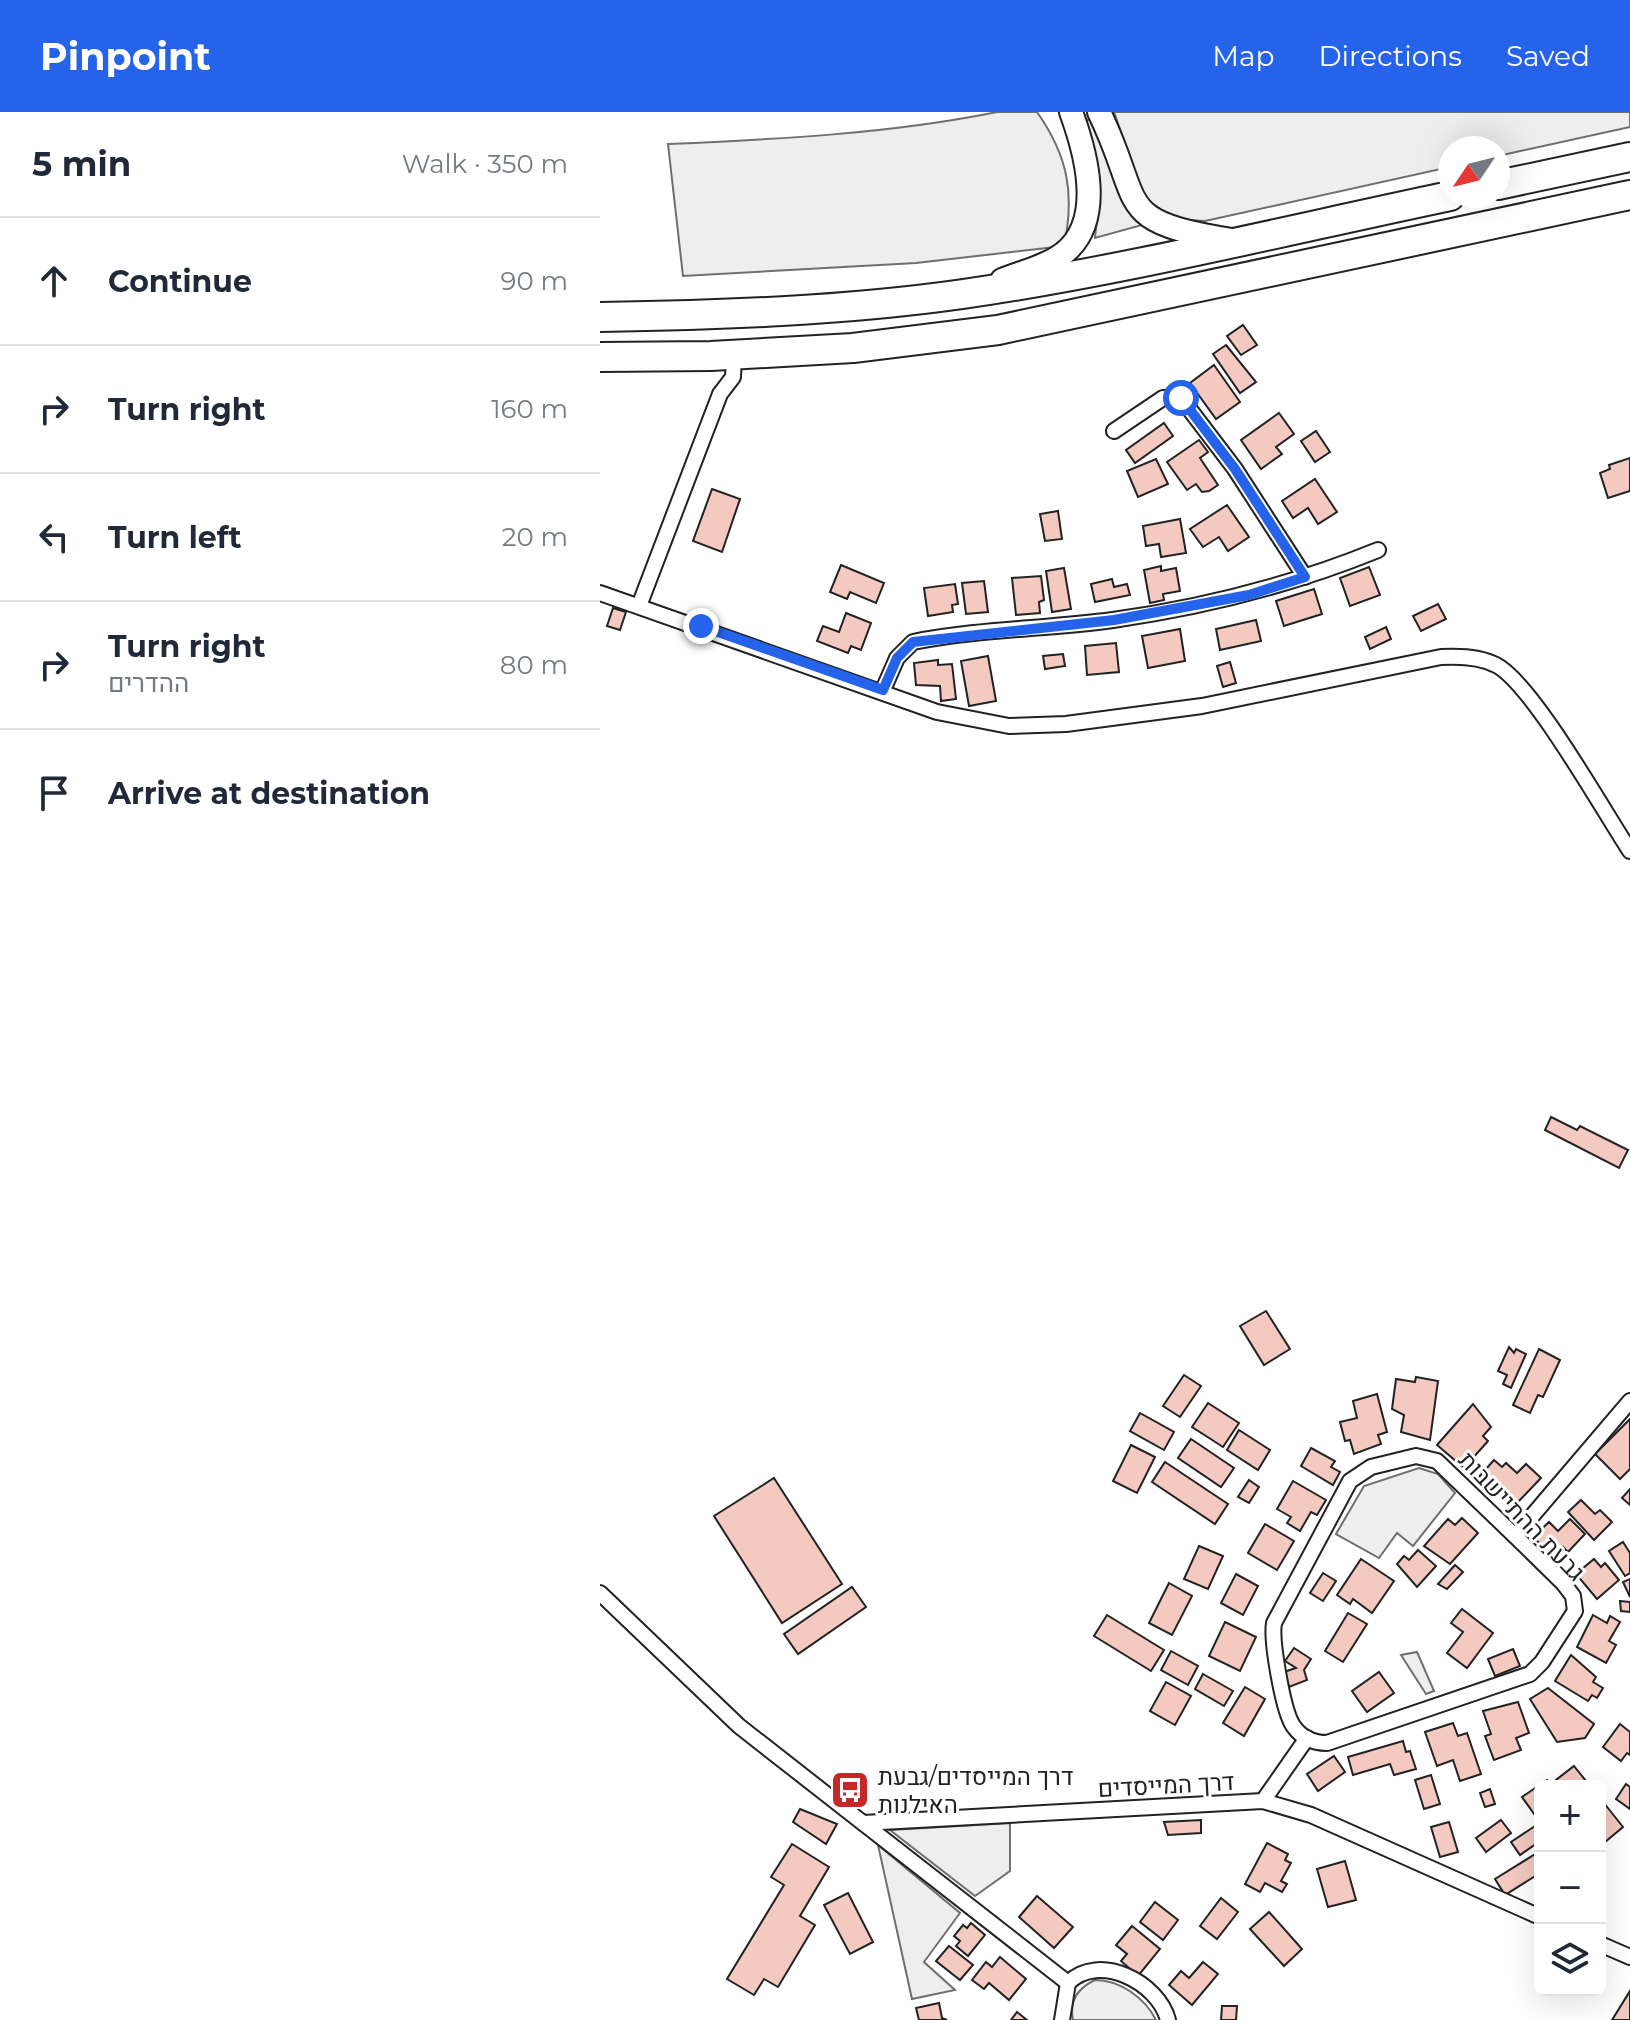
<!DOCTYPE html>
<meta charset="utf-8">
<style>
body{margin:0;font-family:Montserrat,Heebo,sans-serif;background:#f2f2f3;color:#1f2937}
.controls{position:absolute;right:24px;bottom:24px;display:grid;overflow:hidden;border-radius:12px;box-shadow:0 8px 32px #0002}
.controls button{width:72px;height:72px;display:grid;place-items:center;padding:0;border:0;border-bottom:2px solid #e0e1e3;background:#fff;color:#1f2937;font:40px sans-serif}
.compass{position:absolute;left:838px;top:24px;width:72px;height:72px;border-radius:50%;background:#fff;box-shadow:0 8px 32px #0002;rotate:235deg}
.stop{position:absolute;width:24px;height:24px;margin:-18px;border:6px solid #2563eb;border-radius:50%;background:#fff}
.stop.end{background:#2563eb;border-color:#fff;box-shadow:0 2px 8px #0008}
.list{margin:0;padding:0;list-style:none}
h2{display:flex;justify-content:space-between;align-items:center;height:104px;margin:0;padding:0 32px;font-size:34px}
h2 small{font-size:26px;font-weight:400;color:#747a83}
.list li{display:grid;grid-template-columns:52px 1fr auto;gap:24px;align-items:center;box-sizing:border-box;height:128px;padding:0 32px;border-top:2px solid #e0e1e3}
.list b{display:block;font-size:30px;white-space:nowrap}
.list p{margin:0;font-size:26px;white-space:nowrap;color:#747a83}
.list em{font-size:26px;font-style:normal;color:#747a83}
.icon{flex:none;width:44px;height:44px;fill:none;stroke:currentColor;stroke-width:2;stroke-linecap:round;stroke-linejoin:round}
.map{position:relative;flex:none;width:1030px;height:1908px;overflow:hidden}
header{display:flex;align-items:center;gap:48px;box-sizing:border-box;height:112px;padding:0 40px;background:#2563eb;color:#fff}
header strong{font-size:38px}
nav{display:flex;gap:44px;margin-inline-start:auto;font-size:28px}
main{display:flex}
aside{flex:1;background:#fff}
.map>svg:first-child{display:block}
.green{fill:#eee;stroke:#6f6f6f;stroke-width:2}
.building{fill:#f3c9c0;stroke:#222;stroke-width:2}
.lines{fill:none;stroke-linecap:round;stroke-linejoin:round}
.street-casing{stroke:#222;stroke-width:18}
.secondary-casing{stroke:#222;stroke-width:26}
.highway-casing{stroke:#222;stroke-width:32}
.street{stroke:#fff;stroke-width:14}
.secondary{stroke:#fff;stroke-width:22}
.highway{stroke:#fff;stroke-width:28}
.route{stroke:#2563eb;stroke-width:10}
.labels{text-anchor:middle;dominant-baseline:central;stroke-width:6;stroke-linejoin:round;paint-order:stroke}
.street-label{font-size:24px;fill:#222;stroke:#fff}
.poi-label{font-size:24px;fill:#222;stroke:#fff;text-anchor:start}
</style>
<header>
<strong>Pinpoint</strong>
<nav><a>Map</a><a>Directions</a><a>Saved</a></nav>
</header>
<main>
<aside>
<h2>5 min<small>Walk · 350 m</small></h2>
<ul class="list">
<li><svg class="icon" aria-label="ahead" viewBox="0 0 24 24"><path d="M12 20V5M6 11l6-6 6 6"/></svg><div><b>Continue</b></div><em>90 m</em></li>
<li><svg class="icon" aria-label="right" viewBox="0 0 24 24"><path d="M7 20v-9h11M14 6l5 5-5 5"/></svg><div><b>Turn right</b></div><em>160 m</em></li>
<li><svg class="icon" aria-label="left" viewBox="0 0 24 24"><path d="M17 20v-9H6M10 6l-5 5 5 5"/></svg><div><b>Turn left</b></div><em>20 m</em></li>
<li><svg class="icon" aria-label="right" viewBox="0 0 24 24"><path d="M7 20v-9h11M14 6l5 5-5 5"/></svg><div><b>Turn right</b><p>ההדרים</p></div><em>80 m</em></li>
<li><svg class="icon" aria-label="arrive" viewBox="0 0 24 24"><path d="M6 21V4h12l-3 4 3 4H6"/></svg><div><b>Arrive at destination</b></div></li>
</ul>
</aside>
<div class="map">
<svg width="1030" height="1908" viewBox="0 0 1030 1908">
<rect width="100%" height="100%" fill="#fff"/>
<g class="green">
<path d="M397,0H437C468,44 475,82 464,134L316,151L83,164L68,32C179,27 288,22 397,0Z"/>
<path d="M514,0H1030V15L898,44V36H850V55L605,109L573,107L543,84Z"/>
<path d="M490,7L495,11L524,91L542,113L495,126L499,88L485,9Z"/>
<path d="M819,1356L838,1362L855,1381L813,1434L797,1421L779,1446L736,1422L764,1374Z"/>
<path d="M817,1540L834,1579L826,1582L801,1543Z"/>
<path d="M410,1711V1759L375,1784L290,1718Z"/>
<path d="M278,1733L360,1801L324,1850L355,1878L312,1887Z"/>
<path d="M495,1868C520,1868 545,1886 556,1908H473C469,1889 478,1876 495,1868Z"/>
</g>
<g class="building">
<path d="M643,213L657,233L641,243L627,224Z"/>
<path d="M626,233L656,270L640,281L613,242Z"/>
<path d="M614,253L640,290L616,307L590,271Z"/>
<path d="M679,301L694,322L676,335L682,342L661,357L641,328Z"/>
<path d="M564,311L573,324L535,351L526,338Z"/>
<path d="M716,319L730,340L715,350L701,329Z"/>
<path d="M599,328L608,340L600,346L618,373L609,379L602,380L596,372L587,378L567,350Z"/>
<path d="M1030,346V379L1008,386L1000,361L1010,357L1009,353Z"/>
<path d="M556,347L568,372L538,385L527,359Z"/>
<path d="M715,367L737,400L718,412L708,396L693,406L682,389Z"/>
<path d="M112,377L140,387L122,440L93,429Z"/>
<path d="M627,393L649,425L628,439L619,425L603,435L590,417Z"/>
<path d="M458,399L462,427L445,429L440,402Z"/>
<path d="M580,407L586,441L561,445L559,432L546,434L543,414Z"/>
<path d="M241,453L284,471L276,491L250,480L247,487L230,480Z"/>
<path d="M561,454V459L576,456L580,479L563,482L564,488L550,491L544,458Z"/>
<path d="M769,455L780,483L750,494L740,466Z"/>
<path d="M464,456L471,497L452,500L446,459Z"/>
<path d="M441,464L444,488L439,490L440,501L416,503L412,466Z"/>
<path d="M512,467L514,475L527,472L530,483L495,490L491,472Z"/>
<path d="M384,469L388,500L366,502L362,471Z"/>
<path d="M355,472L358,492L352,493L353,500L328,504L324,476Z"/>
<path d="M714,477L722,502L684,514L676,489Z"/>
<path d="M838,492L846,507L821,519L813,504Z"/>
<path d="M13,496L26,500L20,518L7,514Z"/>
<path d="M246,501L271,511L261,538L251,534L248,541L217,529L223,514L239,520Z"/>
<path d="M656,508L661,529L620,538L616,517Z"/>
<path d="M786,515L791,527L770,537L765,525Z"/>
<path d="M580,517L585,549L548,556L542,524Z"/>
<path d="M516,531L519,560L487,563L485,534Z"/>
<path d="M463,542L465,554L445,557L443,544Z"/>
<path d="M388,544L396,589L369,594L361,549Z"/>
<path d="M338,548V553L352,552L356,587L341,589L340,574L316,573L314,551Z"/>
<path d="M630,550L636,571L623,575L617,554Z"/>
<path d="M951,1005L977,1018L980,1014L1028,1038L1019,1056L945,1018Z"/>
<path d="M666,1199L690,1237L664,1253L640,1214Z"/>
<path d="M909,1235L914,1241L916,1237L926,1242L911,1276L903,1272L907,1263L898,1259Z"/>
<path d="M939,1237L960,1248L943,1285L938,1283L930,1301L913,1293Z"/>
<path d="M584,1263L601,1274L580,1305L563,1294Z"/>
<path d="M816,1265L838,1269L830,1328L801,1320L804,1303L792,1297L796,1267L815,1270Z"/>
<path d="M777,1282L787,1320L778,1323L781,1332L754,1342L750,1328L745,1329L740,1310L757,1306L753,1289Z"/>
<path d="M608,1291L639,1311L623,1335L592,1315Z"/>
<path d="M873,1292L891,1315L883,1324L888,1329L864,1356L837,1333Z"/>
<path d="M540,1301L574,1320L564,1338L530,1319Z"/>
<path d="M1030,1307V1357L1020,1367L995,1342Z"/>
<path d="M639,1318L670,1338L658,1358L627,1338Z"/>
<path d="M591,1327L634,1356L621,1375L578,1346Z"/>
<path d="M531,1333L555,1345L537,1381L513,1369Z"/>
<path d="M711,1336L735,1349L731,1355L740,1360L733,1373L701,1354Z"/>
<path d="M894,1348L902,1355L906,1351L917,1361L926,1352L941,1366L917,1391L898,1373L892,1380L878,1366Z"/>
<path d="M565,1350L628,1392L615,1412L552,1370Z"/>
<path d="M174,1366L242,1472L182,1511L114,1404Z"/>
<path d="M649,1368L659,1375L649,1391L638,1385Z"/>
<path d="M693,1369L726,1388L717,1403L711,1400L700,1419L687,1411L691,1405L677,1397Z"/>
<path d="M1030,1377V1393L1022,1386Z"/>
<path d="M981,1388L995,1402L1000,1398L1012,1410L994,1428L968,1400Z"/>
<path d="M862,1406L878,1421L850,1452L824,1434L848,1407L855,1413Z"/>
<path d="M970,1407L985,1422L968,1440L963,1435L954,1445L933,1425L949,1410L958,1419Z"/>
<path d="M665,1412L694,1429L677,1458L648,1441Z"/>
<path d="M1023,1430L1030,1441V1461L1025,1464L1009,1439Z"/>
<path d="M599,1434L623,1444L608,1477L584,1467Z"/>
<path d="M818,1438L836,1454L817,1475L797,1452L804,1444L809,1448Z"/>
<path d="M761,1447L794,1469L772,1501L753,1487L750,1492L737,1483Z"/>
<path d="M994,1447L1001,1455L1005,1451L1019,1468L997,1487L976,1462Z"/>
<path d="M855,1453L863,1460L847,1477L838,1472Z"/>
<path d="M723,1461L736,1469L723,1489L710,1481Z"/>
<path d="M636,1462L658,1474L643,1503L621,1491Z"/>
<path d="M1030,1467V1485L1023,1470Z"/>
<path d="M569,1471L592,1484L572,1523L549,1511Z"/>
<path d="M252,1475L266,1495L198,1542L184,1522Z"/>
<path d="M1020,1489L1030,1490V1500L1021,1499Z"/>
<path d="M862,1497L893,1521L867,1556L847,1541L863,1520L851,1511Z"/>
<path d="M748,1501L767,1512L743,1550L725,1539Z"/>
<path d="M507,1503L564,1538L551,1559L494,1524Z"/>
<path d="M993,1503L1007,1511L1010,1504L1020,1510L1009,1529L1016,1533L1006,1551L977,1535Z"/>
<path d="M625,1510L656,1525L640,1559L609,1544Z"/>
<path d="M694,1536L711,1547L704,1558L707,1568L689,1575L684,1560L696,1556L685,1549Z"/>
<path d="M913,1537L920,1554L895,1564L888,1547Z"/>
<path d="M571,1539L598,1554L588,1573L561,1558Z"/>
<path d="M971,1543L996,1565L993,1570L1003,1576L997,1586L992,1583L988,1589L955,1569Z"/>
<path d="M779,1560L794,1581L767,1600L752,1579Z"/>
<path d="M603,1562L633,1579L624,1594L595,1577Z"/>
<path d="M566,1570L591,1584L575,1613L550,1599Z"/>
<path d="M645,1575L665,1587L644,1624L623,1611Z"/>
<path d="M948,1576L994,1612L985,1626L957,1630L930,1587Z"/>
<path d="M918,1590L929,1621L916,1626L921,1638L894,1648L885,1624L891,1622L883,1599Z"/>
<path d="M853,1611L858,1624L867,1621L881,1662L860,1669L853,1648L837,1654L825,1620Z"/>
<path d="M1020,1612L1030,1620V1643L1027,1641L1021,1649L1003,1635Z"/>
<path d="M803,1629L806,1640L810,1639L816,1657L794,1663L790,1652L753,1663L748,1645Z"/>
<path d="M734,1644L745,1660L718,1679L707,1662Z"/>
<path d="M974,1654L990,1674H961L956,1668Z"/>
<path d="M831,1663L840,1692L824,1697L815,1668Z"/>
<path d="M947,1668L952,1674H940L939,1709L922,1685Z"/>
<path d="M1026,1672L1030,1675V1697L1016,1687Z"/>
<path d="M890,1677L895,1692L885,1695L880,1681Z"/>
<path d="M1000,1686L1023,1715L1005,1730L1000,1723Z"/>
<path d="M200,1697L237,1712L226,1732L193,1710Z"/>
<path d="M601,1708V1721L568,1723L564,1710Z"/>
<path d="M901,1708L911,1721L886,1740L876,1726Z"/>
<path d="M849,1710L858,1740L840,1745L831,1715Z"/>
<path d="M935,1714L940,1729L920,1743L911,1730Z"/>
<path d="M667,1731L688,1742L685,1748L691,1751L681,1769L687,1772L682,1780L665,1771L660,1780L645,1772Z"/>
<path d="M192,1732L229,1755L200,1804L215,1813L178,1875L164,1867L154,1883L127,1867L184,1773L171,1765Z"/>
<path d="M940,1739V1761L905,1783L895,1767Z"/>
<path d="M745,1749L756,1788L728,1795L717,1757Z"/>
<path d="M248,1781L273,1830L250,1842L224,1793Z"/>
<path d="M437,1784L473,1815L454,1836L419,1805Z"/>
<path d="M621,1786L638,1800L617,1827L600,1814Z"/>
<path d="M555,1790L578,1808L563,1828L540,1810Z"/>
<path d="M669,1800L702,1837L684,1854L650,1817Z"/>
<path d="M371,1811L385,1823L368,1844L356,1834L360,1829L354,1824L363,1813L367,1816Z"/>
<path d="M532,1814L560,1837L538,1864L521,1849L527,1842L516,1833Z"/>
<path d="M349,1834L373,1853L360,1868L336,1849Z"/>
<path d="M400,1845L426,1867L409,1888L389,1871L384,1877L372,1868L386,1850L392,1855Z"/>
<path d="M603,1850L618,1862L592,1893L569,1873L581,1859L589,1866Z"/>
<path d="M1030,1879V1908H1012Z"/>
<path d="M339,1891L342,1906L347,1908H319L316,1896Z"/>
<path d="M622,1894H637L636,1908H621Z"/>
<path d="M417,1900L427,1908H411Z"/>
</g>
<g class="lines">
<g class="street-casing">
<g id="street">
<path d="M514,319L563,286H581L635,357L705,465"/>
<path d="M0,481L337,600L409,614L466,612L602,594L841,545C858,544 881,545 896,553C932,571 1004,700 1030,739"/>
<path d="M39,494L120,282L133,265L134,243"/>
<path d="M283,578L297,546L313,530C378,517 447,517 513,508C605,495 692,473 778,438"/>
<path d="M816,1344L837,1349L915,1424L963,1471L973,1484L975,1499L942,1550L930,1562L727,1631C714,1631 702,1626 694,1615C683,1601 671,1528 674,1511L750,1369L771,1355Z"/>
<path d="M915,1424L1030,1289"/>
<path d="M0,1481L139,1614L263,1711L663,1689L711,1703L940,1805"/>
<path d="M663,1689L707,1626"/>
<path d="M263,1711L468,1871"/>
<path d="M1000,1832L1030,1845"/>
<path d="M462,1908L468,1871C499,1840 558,1870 568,1908"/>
</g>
</g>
<g class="secondary-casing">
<g id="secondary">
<path d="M499,0C545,94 511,109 632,128"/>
<path d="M402,168C422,160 447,154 464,141C505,108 486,41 471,0"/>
</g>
</g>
<g class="highway-casing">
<g id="highway">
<path d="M898,73L1030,45"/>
<path d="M0,205C121,203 243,199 363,182C527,158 688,118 850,84"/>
<path d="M0,245L111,244L253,236L398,218L1030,83"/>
</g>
</g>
<use href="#street" class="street"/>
<use href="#secondary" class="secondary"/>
<use href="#highway" class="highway"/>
</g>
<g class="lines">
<path class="route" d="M101,514L283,578L297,546L313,530L514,508L649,483L705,465L635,357L581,286"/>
</g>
<defs>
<g id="bus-square" transform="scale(2)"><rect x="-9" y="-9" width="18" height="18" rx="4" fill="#c62828" stroke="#fff"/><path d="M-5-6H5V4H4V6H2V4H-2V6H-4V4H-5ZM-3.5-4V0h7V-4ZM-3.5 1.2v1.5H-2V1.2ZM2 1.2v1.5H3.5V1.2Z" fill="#fff"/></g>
</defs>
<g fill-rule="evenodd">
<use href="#bus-square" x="250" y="1678"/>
</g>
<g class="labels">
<g class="street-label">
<text transform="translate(922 1404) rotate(46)">גבעת ההתיישבות</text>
<text transform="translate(566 1673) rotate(-3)">דרך המייסדים</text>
</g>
<g class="poi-label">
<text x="278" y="1664">דרך המייסדים/גבעת<tspan x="278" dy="28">האילנות</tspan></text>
</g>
</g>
</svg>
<div class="controls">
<button>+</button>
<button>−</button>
<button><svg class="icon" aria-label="layers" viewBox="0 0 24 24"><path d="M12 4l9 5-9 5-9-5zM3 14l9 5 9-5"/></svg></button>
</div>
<svg class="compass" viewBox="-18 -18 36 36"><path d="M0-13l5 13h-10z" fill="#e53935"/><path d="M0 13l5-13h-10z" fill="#747a83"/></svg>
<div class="stop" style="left:581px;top:286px"></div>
<div class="stop end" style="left:101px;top:514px"></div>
</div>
</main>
